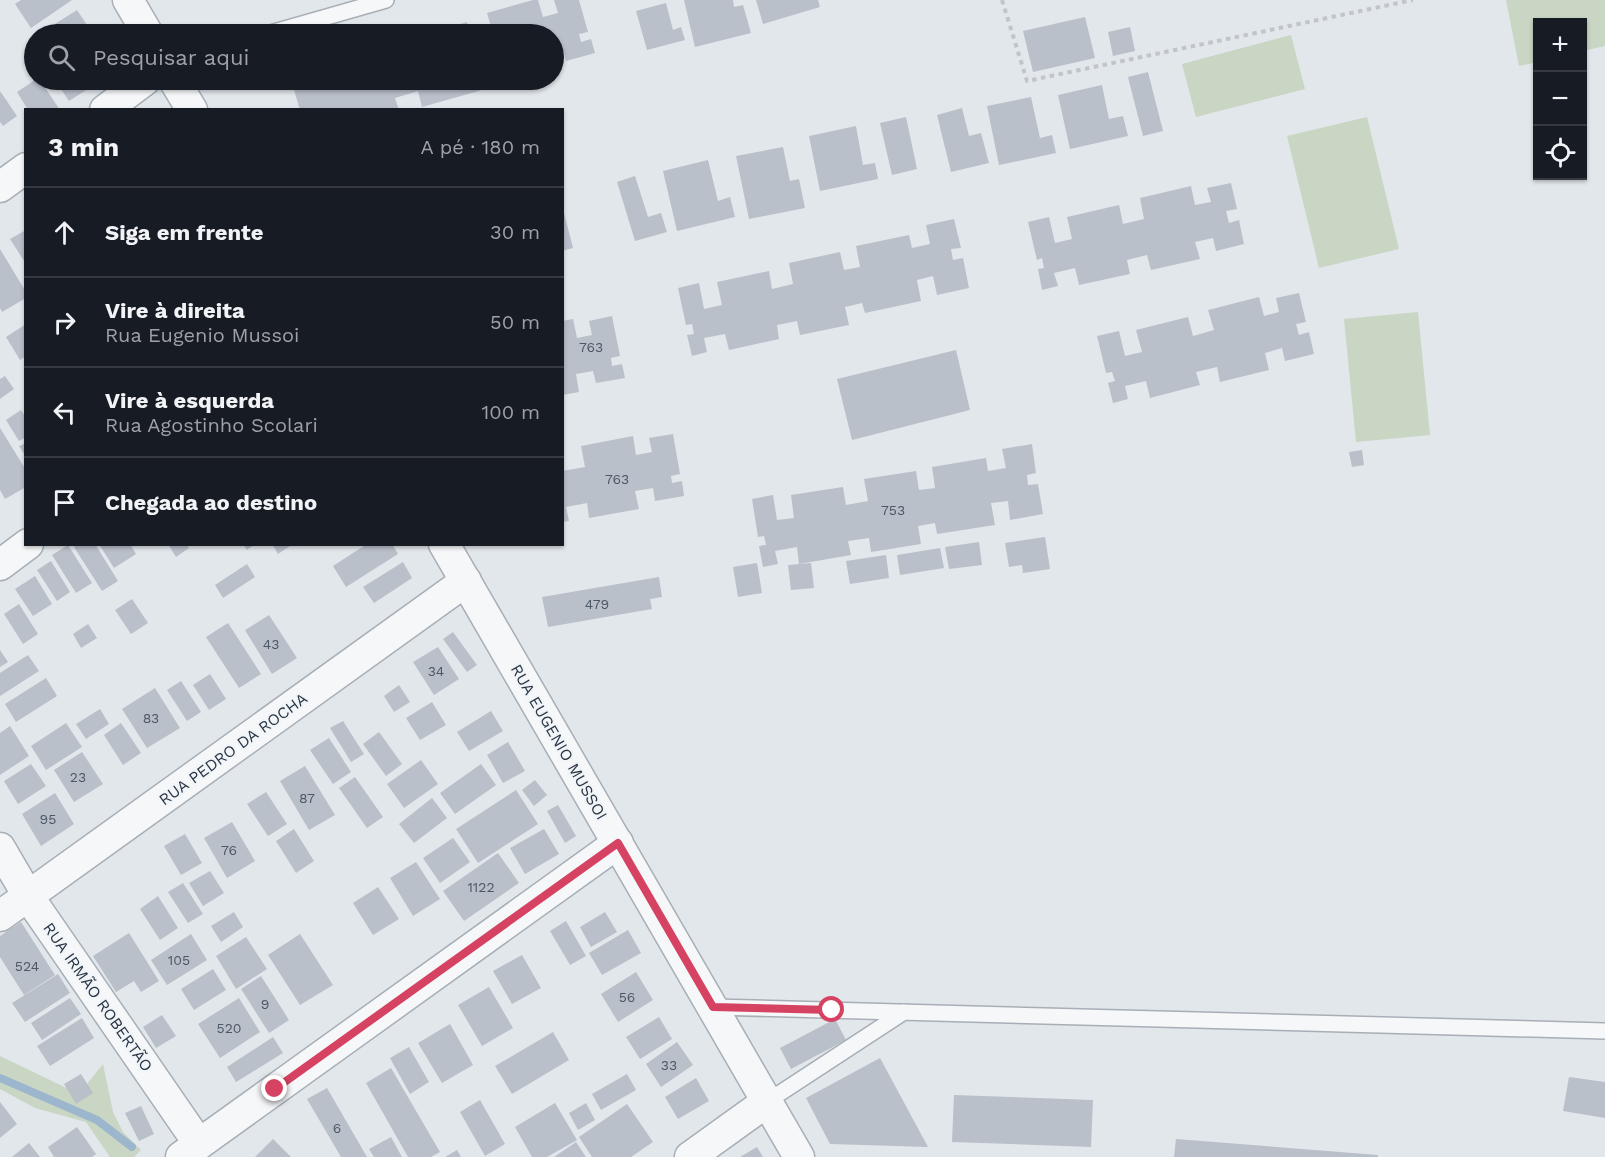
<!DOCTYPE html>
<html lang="pt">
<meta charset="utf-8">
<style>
body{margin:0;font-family:"Work Sans",sans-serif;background:#242831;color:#f1f3f6}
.controls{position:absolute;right:18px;top:18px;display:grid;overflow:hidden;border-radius:0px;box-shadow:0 2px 4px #0004}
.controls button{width:54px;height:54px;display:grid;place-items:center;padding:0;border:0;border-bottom:2px solid #363941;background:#171b24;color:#f1f3f6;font:30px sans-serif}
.stop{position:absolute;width:18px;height:18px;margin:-14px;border:4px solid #d64262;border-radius:50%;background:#fff}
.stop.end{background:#d64262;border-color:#fff;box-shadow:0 2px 6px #0008}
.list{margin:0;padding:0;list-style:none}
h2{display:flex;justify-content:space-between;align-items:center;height:78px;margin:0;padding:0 24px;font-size:26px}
h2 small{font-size:20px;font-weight:400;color:#9ea1a6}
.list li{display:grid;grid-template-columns:39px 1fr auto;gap:18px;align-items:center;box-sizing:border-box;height:90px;padding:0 24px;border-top:2px solid #363941}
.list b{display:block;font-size:22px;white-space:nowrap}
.list p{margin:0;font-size:20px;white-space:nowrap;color:#9ea1a6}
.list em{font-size:20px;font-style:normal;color:#9ea1a6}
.icon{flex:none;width:33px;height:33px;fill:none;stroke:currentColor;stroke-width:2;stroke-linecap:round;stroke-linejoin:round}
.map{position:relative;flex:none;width:1605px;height:1157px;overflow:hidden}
.search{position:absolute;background:#171b24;box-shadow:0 2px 4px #0004;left:24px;top:24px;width:540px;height:66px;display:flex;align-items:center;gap:15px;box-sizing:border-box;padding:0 21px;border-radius:33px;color:#9ea1a6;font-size:22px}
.panel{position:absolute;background:#171b24;box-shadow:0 2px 4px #0004;left:24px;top:108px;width:540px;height:438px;border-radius:0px}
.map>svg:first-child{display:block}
.green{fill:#c9d6c3}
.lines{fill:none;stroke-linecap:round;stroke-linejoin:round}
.stream{stroke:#9cb7cd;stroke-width:8}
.building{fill:#b9c0ca}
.service-casing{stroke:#a7aeb6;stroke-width:18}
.minor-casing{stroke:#a7aeb6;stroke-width:33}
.path{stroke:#c1c5ca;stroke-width:4;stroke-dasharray:4.5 4.5;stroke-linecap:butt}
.service{stroke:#f6f7f9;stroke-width:15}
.minor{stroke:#f6f7f9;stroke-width:30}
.route{stroke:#d64262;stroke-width:8}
.labels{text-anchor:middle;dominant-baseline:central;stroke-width:4.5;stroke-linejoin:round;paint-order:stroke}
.number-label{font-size:14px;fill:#4d5866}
.street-label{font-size:16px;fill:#293545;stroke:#f2f5f8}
</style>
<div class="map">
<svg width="1605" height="1157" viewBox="0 0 1605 1157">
<rect width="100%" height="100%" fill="#e2e7eb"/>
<g class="green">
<path d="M1506,0H1605V46L1583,51L1582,22H1538L1537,62L1519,66Z"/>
<path d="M1291,35L1305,89L1196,117L1182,64Z"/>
<path d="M1367,117L1399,249L1319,268L1287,136Z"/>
<path d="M1418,312L1430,435L1356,442L1344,319Z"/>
<path d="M0,1056L79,1094L103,1064L113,1112L123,1132L141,1150L134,1157H110L86,1122L35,1108L0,1089Z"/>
</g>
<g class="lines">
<path class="stream" d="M0,1078L97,1120L132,1147"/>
</g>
<g class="building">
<path d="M21,0H72L31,28L15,4Z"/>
<path d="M533,0H538L543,17L558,13L554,0H579L588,32L579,34L581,42L591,39L595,53L566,61L563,49L554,51V34H493L487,13Z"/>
<path d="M684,0H733L734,7L743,5L751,33L695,47Z"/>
<path d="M756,0H818L820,7L763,24Z"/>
<path d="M666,3L673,30L681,27L685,40L647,50L636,11Z"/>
<path d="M77,10L93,34H39Z"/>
<path d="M1085,17L1095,58L1033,72L1023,31Z"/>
<path d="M467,22L471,34H427Z"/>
<path d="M1130,27L1135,51L1113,56L1108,32Z"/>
<path d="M1148,72L1163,131L1143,136L1128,77Z"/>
<path d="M35,80H40L60,110H28L17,92Z"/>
<path d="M55,80H91L94,85L69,101Z"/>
<path d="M291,80H324L325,81L329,80H479L482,90L422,107L418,91L395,98L399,110H300Z"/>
<path d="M501,80H519L502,85Z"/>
<path d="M1102,85L1109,119L1123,116L1128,136L1070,149L1058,95Z"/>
<path d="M0,91L17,116L3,126L0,122Z"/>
<path d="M1031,97L1040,138L1052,135L1056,153L999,165L987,106Z"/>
<path d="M962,108L969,136L981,133L989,163L951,172L937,115Z"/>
<path d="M906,117L917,169L892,175L880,123Z"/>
<path d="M856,126L863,165L875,163L878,179L820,191L809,136Z"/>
<path d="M783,147L790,181L799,179L805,208L749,219L736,156Z"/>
<path d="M708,160L718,201L730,197L735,217L677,231L663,171Z"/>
<path d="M635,176L648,217L661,213L667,232L635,241L617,182Z"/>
<path d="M1231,183L1237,209L1226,211L1229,223L1239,220L1244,244L1216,251L1213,238L1195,242L1200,259L1151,270L1147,255L1127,260L1130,274L1079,285L1075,268L1054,273L1058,286L1042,290L1038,269L1044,268L1042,258L1037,260L1028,222L1049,217L1055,243L1072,239L1067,217L1119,205L1123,224L1144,219L1140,198L1191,186L1195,205L1211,202L1207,188Z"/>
<path d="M562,205L573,248L562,251Z"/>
<path d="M954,219L961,248L951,249L953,260L963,258L969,288L937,295L933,276L917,280L921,301L865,313L862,303L845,307L849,325L800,335L797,321L777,325L779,339L729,350L725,334L704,338L707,352L692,356L687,335L694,334L692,324L686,325L678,288L699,283L704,309L722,305L717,282L769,271L772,289L793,284L789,263L840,252L844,270L860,267L856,246L909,235L912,248L930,244L926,225Z"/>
<path d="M26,230V264L10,239Z"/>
<path d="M0,249L26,292V298L2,312L0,308Z"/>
<path d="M1299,293L1306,322L1296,324L1299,335L1309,332L1314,354L1285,361L1282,348L1265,353L1269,370L1220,382L1217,367L1196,372L1200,385L1150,398L1146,381L1125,386L1128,399L1113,403L1108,383L1115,381L1112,372L1106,373L1097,336L1119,331L1125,356L1142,352L1136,330L1188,317L1193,336L1214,330L1208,310L1259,297L1264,316L1279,312L1276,298Z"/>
<path d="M612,316L620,356L611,358L612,366L622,364L625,378L596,383L593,371L576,374L579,392L562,395V321L573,319L577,338L592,335L589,321Z"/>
<path d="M26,324V356L20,360L6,337Z"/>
<path d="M956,350L970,410L852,440L837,379Z"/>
<path d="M5,376L14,389L0,399V379Z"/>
<path d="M21,410L26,418V437L19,441L6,420Z"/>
<path d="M0,428L26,470V487L5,499L0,490Z"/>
<path d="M673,434L680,474L671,476L672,483L682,481L684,496L655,501L653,488L635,491L639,509L589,518L587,503L566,507L569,521L562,522V471L585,467L581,446L633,436L636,455L652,452L649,438Z"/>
<path d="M26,443V457L19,446Z"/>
<path d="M1032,444L1036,473L1027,475L1028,485L1038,484L1043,514L1010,520L1008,501L991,503L995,525L937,534L935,523L918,526L921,544L871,552L869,538L848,541L851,555L799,564L797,547L775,551L778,564L763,567L759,546L766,545L764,536L758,537L752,499L773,495L777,520L794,518L791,495L843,487L846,505L868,501L864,479L916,471L919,490L935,488L932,467L986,458L988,471L1006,468L1002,449Z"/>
<path d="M1362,450L1364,465L1352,467L1349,452Z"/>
<path d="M1045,537L1050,569L1023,573L1022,565L1009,567L1005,543Z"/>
<path d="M979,542L982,565L949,569L945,547Z"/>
<path d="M78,544H95L118,581L102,591L74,547Z"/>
<path d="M99,544H130L136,554L114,568Z"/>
<path d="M168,544H187L189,548L176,557Z"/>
<path d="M243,544H255L247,550Z"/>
<path d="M272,544H293L278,554Z"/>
<path d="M367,544H392L398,554L346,587L333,566Z"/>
<path d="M68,545L92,583L76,593L52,555Z"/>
<path d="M940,548L944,568L900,575L897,555Z"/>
<path d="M886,555L889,578L850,584L846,561Z"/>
<path d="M51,561L70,592L57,601L37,570Z"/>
<path d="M403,562L412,578L374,603L363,587Z"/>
<path d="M757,563L762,593L738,597L733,567Z"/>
<path d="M811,563L814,588L791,590L788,565Z"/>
<path d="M247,564L255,577L223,598L215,585Z"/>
<path d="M35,576L52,604L33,616L15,589Z"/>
<path d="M659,577L662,597L650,599L652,609L548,627L542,597Z"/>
<path d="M132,599L148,623L131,634L115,610Z"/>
<path d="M19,604L38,634L23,644L4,614Z"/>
<path d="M269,615L297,658L272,674L245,630Z"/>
<path d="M228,623L261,674L239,688L206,637Z"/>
<path d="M88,624L97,638L81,648L73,634Z"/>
<path d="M453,632L477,665L467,672L443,639Z"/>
<path d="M438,647L459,679L434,695L413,662Z"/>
<path d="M0,650L8,662L0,667Z"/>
<path d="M28,655L39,671L0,696V673Z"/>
<path d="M210,674L226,699L209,710L193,685Z"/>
<path d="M46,678L57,696L16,722L5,704Z"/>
<path d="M181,681L201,712L187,721L167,690Z"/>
<path d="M399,685L410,702L394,712L384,696Z"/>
<path d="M155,688L180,728L147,748L122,709Z"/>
<path d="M432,702L446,725L420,740L406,718Z"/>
<path d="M100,709L109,724L86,739L76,724Z"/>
<path d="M491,711L503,731L469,751L457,732Z"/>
<path d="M343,721L364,754L351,762L330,728Z"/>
<path d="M66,723L82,747L46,770L31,746Z"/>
<path d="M121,723L141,753L123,765L104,735Z"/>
<path d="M10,726L29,756L0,775V733Z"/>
<path d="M379,732L402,764L386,776L363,744Z"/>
<path d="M329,738L351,772L333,784L310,750Z"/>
<path d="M508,742L525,771L503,783L487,755Z"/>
<path d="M82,752L103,784L74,802L54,770Z"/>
<path d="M421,760L438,784L404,808L387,784Z"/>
<path d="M31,764L46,786L18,804L4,781Z"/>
<path d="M481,764L496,785L455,814L440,793Z"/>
<path d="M305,766L335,815L309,830L280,781Z"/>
<path d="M355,777L383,817L367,828L339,788Z"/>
<path d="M535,780L547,795L534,806L522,790Z"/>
<path d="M516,790L538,824L478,863L456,829Z"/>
<path d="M266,792L287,824L268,836L247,804Z"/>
<path d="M55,793L74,824L41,846L22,814Z"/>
<path d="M432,798L447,818L414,843L399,824Z"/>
<path d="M558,805L576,836L565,843L547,811Z"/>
<path d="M232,822L255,861L227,878L204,838Z"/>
<path d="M294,829L314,861L296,873L276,841Z"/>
<path d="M544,829L559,854L525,874L510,848Z"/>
<path d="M185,834L202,863L181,875L164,846Z"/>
<path d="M453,838L470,862L440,883L423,858Z"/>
<path d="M498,853L519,883L464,921L443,891Z"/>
<path d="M416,862L440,899L413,916L390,878Z"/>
<path d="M210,871L224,893L203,906L189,883Z"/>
<path d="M183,883L203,914L188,923L168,892Z"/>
<path d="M378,887L399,919L373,935L353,903Z"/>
<path d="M158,896L178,928L160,940L140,909Z"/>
<path d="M234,912L243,927L221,942L211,926Z"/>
<path d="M605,912L617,932L591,947L580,927Z"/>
<path d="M566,921L586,956L570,965L550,931Z"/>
<path d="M21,922L55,975L24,995L0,957V936Z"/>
<path d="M628,930L641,953L602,975L589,953Z"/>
<path d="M129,933L159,981L141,992L134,981L116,992L93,956Z"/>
<path d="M191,934L207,960L167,985L151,960Z"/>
<path d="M300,934L333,985L300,1005L268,955Z"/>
<path d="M246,937L267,969L236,989L216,956Z"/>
<path d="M522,955L541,988L512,1004L493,971Z"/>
<path d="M213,969L226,990L194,1010L181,989Z"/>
<path d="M636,972L653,1000L618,1022L601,994Z"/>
<path d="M58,974L70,993L25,1022L12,1003Z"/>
<path d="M261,976L289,1020L269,1033L241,989Z"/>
<path d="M489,987L513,1028L482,1046L458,1005Z"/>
<path d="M70,998L81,1014L42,1040L31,1023Z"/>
<path d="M239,998L260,1032L220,1058L198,1024Z"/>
<path d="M162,1015L176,1036L156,1048L143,1027Z"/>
<path d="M659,1017L672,1039L640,1059L626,1037Z"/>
<path d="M82,1018L94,1038L50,1066L37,1046Z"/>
<path d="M835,1019L846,1040L791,1069L780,1048Z"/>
<path d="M450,1024L473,1065L442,1083L418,1043Z"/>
<path d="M553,1032L569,1060L512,1094L495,1066Z"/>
<path d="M273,1037L283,1053L236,1082L227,1067Z"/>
<path d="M677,1042L693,1065L661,1087L646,1064Z"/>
<path d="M409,1047L429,1082L410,1094L390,1058Z"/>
<path d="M880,1058L928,1147L830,1144L806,1098Z"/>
<path d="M391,1068L440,1152L431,1157H408L366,1083Z"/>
<path d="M81,1074L93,1093L76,1104L64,1084Z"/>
<path d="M627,1074L636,1090L601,1110L592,1094Z"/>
<path d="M1569,1077L1605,1082V1118L1563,1111Z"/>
<path d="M696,1078L709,1101L678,1119L665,1097Z"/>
<path d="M327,1088L367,1157H341L307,1099Z"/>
<path d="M954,1095L1093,1100L1091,1147L952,1142Z"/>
<path d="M480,1100L505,1144L485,1156L460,1112Z"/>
<path d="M0,1102L17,1124L0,1138Z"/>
<path d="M555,1103L577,1140L547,1157H532L515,1127Z"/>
<path d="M586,1103L595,1120L578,1130L569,1113Z"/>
<path d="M627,1104L653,1142L631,1157H592L579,1137Z"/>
<path d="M141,1106L154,1134L139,1141L125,1113Z"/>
<path d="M77,1127L96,1154L92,1157H54L48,1147Z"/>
<path d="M391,1137L402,1157H374L369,1149Z"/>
<path d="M273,1139L291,1157H255Z"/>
<path d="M1176,1139L1378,1155V1157H1174Z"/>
<path d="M576,1142L586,1157H554Z"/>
<path d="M29,1143L40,1157H12Z"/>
<path d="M757,1147L763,1157H740Z"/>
<path d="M457,1150L461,1157H445Z"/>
</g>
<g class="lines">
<g class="service-casing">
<g id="service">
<path d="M267,34L386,0"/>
<path d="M713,1007L1605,1031"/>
<path d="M768,1101L904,1012"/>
</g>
</g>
<g class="minor-casing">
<g id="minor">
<path d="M128,0L148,34"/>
<path d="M174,80L192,110"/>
<path d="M105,110L145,80"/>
<path d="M0,187L26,168"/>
<path d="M444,544L799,1157"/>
<path d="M0,565L28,544"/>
<path d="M0,848L28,896L199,1144"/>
<path d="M0,916L466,581"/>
<path d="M181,1157L618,843"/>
<path d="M690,1157L768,1101"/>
</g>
</g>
<path class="path" d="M1002,0L1027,81L1413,0"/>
<use href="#service" class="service"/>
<use href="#minor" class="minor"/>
</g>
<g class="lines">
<path class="route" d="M275,1089L618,843L713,1007L832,1010"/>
</g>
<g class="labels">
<g class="number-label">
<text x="591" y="347">763</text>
<text x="617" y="479">763</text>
<text x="893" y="510">753</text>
<text x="597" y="604">479</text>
<text x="271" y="644">43</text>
<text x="436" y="671">34</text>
<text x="151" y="718">83</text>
<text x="78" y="777">23</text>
<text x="307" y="798">87</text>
<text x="48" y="819">95</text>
<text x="229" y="850">76</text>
<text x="481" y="887">1122</text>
<text x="179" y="960">105</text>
<text x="27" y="966">524</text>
<text x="627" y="997">56</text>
<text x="265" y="1004">9</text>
<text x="229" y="1028">520</text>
<text x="669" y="1065">33</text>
<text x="337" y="1128">6</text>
</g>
<g class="street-label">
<text transform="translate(559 742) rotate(60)">RUA EUGENIO MUSSOI</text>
<text transform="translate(233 749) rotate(-36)">RUA PEDRO DA ROCHA</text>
<text transform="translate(98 997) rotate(55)">RUA IRMÃO ROBERTÃO</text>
</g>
</g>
</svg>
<div class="controls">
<button>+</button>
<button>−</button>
<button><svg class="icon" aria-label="locate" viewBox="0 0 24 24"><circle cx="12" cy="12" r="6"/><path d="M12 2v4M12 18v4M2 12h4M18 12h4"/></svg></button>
</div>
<div class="stop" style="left:832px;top:1010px"></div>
<div class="stop end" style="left:275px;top:1089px"></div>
<div class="search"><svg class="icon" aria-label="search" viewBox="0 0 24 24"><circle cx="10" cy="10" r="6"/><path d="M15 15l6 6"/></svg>Pesquisar aqui</div>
<section class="panel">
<h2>3 min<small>A pé · 180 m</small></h2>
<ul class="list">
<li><svg class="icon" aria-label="ahead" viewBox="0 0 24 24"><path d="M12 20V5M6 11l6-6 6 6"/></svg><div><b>Siga em frente</b></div><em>30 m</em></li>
<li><svg class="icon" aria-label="right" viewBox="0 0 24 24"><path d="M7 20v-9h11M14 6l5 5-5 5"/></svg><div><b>Vire à direita</b><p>Rua Eugenio Mussoi</p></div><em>50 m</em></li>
<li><svg class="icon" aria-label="left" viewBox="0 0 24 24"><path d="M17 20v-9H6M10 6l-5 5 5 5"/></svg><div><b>Vire à esquerda</b><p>Rua Agostinho Scolari</p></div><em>100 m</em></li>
<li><svg class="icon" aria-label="arrive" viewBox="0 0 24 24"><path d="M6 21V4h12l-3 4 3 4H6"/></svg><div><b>Chegada ao destino</b></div></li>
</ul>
</section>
</div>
